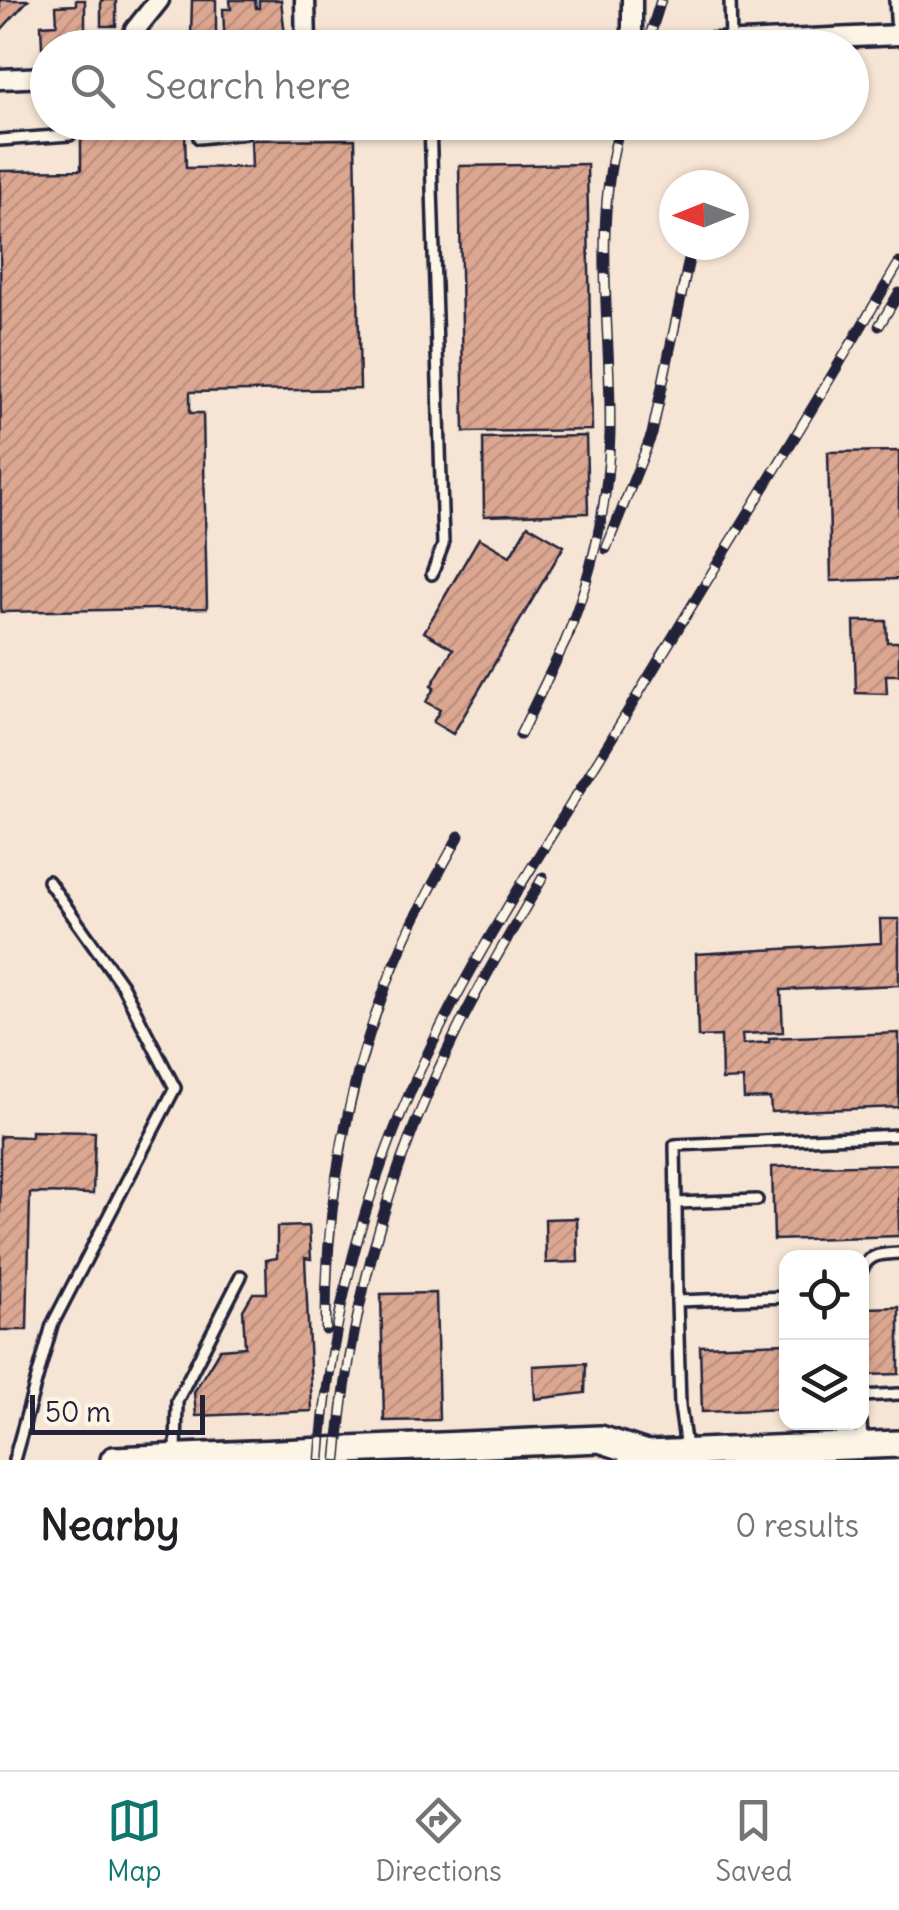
<!DOCTYPE html>
<style>
body{margin:0;font-family:Delius,sans-serif;background:#f2f2f2;color:#202124}
.controls{position:absolute;right:30px;bottom:30px;display:grid;overflow:hidden;border-radius:20px;box-shadow:0 2px 8px #0004}
.controls button{width:90px;height:90px;display:grid;place-items:center;padding:0;border:0;border-bottom:2px solid #e0e0e0;background:#fff;color:#202124;font:50px sans-serif}
.compass{position:absolute;left:659px;top:170px;width:90px;height:90px;border-radius:50%;background:#fff;box-shadow:0 2px 8px #0004;rotate:269deg}
.scale{position:absolute;left:30px;bottom:25px;width:175px;box-sizing:border-box;padding-left:10px;border:5px solid #22223b;border-top:0;font-size:28px;line-height:35px;white-space:nowrap;color:#22223b;-webkit-text-stroke:8px #fcf5e5;paint-order:stroke}
.list{margin:0;padding:0;list-style:none}
h2{display:flex;justify-content:space-between;align-items:center;height:130px;margin:0;padding:0 40px;font-size:42px}
h2 small{font-size:32px;font-weight:400;color:#757577}
.icon{flex:none;width:55px;height:55px;fill:none;stroke:currentColor;stroke-width:2;stroke-linecap:round;stroke-linejoin:round}
.map{position:relative;flex:none;width:899px;height:1460px;overflow:hidden}
.search{position:absolute;background:#fff;box-shadow:0 2px 8px #0004;left:30px;right:30px;top:30px;height:110px;display:flex;align-items:center;gap:25px;box-sizing:border-box;padding:0 35px;border-radius:55px;color:#757577;font-size:38px}
.sheet{height:310px;background:#fff}
nav{display:flex;justify-content:space-around;align-items:center;box-sizing:border-box;height:140px;border-top:2px solid #e0e0e0;background:#fff;font-size:28px;color:#757577}
nav a{display:grid;justify-items:center;gap:5px}
nav .on{color:#0f766e}
.map>svg:first-child{display:block}
.building{fill:url(#building-hatch);stroke:#22223b;stroke-width:2.5}
.lines{fill:none;stroke-linecap:round;stroke-linejoin:round}
.service-casing{stroke:#22223b;stroke-width:16}
.minor-casing{stroke:#22223b;stroke-width:25}
.secondary-casing{stroke:#22223b;stroke-width:32}
.service{stroke:#fcf5e5;stroke-width:9}
.minor{stroke:#fcf5e5;stroke-width:18}
.secondary{stroke:#fcf5e5;stroke-width:25}
.rail-casing{stroke:#22223b;stroke-width:11}
.rail{stroke:#fcf5e5;stroke-width:8;stroke-dasharray:22;stroke-linecap:butt}
</style>
<div class="map">
<svg width="899" height="1460" viewBox="0 0 899 1460">
<defs>
<pattern id="building-hatch" width="6" height="6" patternUnits="userSpaceOnUse" patternTransform="scale(2.5)"><rect width="6" height="6" fill="#dca791"/><path d="M-1 1l2-2M0 6l6-6M5 7l2-2" fill="none" stroke="#bc8f7e"/></pattern>
</defs>
<rect width="100%" height="100%" fill="#f6e5d4"/>
<filter id="ink" filterUnits="userSpaceOnUse"><feTurbulence type="fractalNoise" baseFrequency=".01" numOctaves="2"/><feDisplacementMap in="SourceGraphic" scale="20" xChannelSelector="R" yChannelSelector="G"/><feConvolveMatrix kernelMatrix="1 2 1 2 8 2 1 2 1" color-interpolation-filters="sRGB"/></filter>
<g filter="url(#ink)">
<g class="building">
<path d="M0,0H28L0,31Z"/>
<path d="M76,0H85V46L42,47L41,25L57,24L56,6L76,5Z"/>
<rect x="101" y="0" width="15" height="26"/>
<path d="M192,0H216V37H191Z"/>
<path d="M230,0H255L256,8H259V0H281L285,36L268,37L269,48H225L223,9H231Z"/>
<path d="M185,133L186,168L252,167L251,140L355,139L360,389L190,392V413H203L207,608L1,612L0,171L81,170V135Z"/>
<path d="M587,164L592,430L464,432L459,166Z"/>
<path d="M586,436L588,513L484,516L483,438Z"/>
<path d="M899,451V579L831,581L828,452Z"/>
<path d="M528,525L564,546L453,734L433,722L440,710L426,702L434,688L431,686L453,649L424,632L479,538L510,556Z"/>
<path d="M854,621H886L887,642H899V675H886L887,694L856,693Z"/>
<path d="M880,919H899V985L781,990L783,1032L742,1034L743,1044L769,1042V1038L899,1033V1107L771,1112L770,1098L744,1099L743,1079L722,1080L721,1036L698,1037L696,954L881,943Z"/>
<path d="M31,1131L95,1132L93,1194L30,1193L27,1330H0V1136L31,1137Z"/>
<path d="M899,1164V1236L774,1240L772,1167Z"/>
<path d="M577,1218L578,1262L546,1263L545,1219Z"/>
<path d="M309,1226L311,1259L305,1258L312,1411L196,1416L194,1392L220,1349L245,1347L243,1310L253,1293H267L266,1260L277,1258V1227Z"/>
<path d="M436,1293L439,1420L384,1421L381,1294Z"/>
<path d="M899,1307V1374L869,1375L867,1308Z"/>
<path d="M786,1343V1409L702,1412L700,1346Z"/>
<path d="M586,1363L585,1393L535,1399L533,1366Z"/>
</g>
<g class="lines">
<g class="service-casing">
<g id="service">
<path d="M730,0L731,42"/>
<path d="M895,0L897,35"/>
<path d="M198,122L199,138L245,133"/>
<path d="M430,122L443,545L432,574"/>
<path d="M0,140L70,135"/>
<path d="M757,1200L676,1203L675,1145L899,1135"/>
<path d="M676,1203L677,1301L786,1297"/>
<path d="M862,1270C869,1253 883,1254 899,1253"/>
<path d="M677,1301L680,1406L686,1448"/>
<path d="M862,1343V1374"/>
<path d="M862,1396L899,1394"/>
<path d="M861,1422L862,1445"/>
<path d="M176,1455L177,1401L241,1276"/>
<path d="M14,1460L52,1325L175,1088L122,985L48,881"/>
</g>
</g>
<g class="minor-casing">
<g id="minor">
<path d="M305,0L306,48"/>
<path d="M632,0V46"/>
<path d="M127,48L135,30L159,0"/>
<path d="M602,48L899,35"/>
<path d="M0,79L48,77"/>
</g>
</g>
<g class="secondary-casing">
<g id="secondary">
<path d="M114,1460L600,1439L646,1454"/>
<path d="M632,1460L646,1454L899,1444"/>
</g>
</g>
<use href="#service" class="service"/>
<use href="#minor" class="minor"/>
<use href="#secondary" class="secondary"/>
<g class="rail-casing">
<g id="rail">
<path d="M646,48L661,0"/>
<path d="M879,326L899,293"/>
<path d="M606,549L652,434L692,245"/>
<path d="M565,642C592,575 608,507 610,434C612,331 591,224 621,122"/>
<path d="M520,735L570,632"/>
<path d="M326,1330C325,1193 350,1063 406,937C422,903 441,869 459,836"/>
<path d="M320,1460C329,1329 361,1201 415,1081C468,962 542,852 610,741C706,581 805,423 899,263"/>
<path d="M337,1460C349,1312 388,1170 454,1037C480,982 513,930 543,877"/>
</g>
</g>
<use href="#rail" class="rail"/>
</g>
</g>
</svg>
<div class="controls">
<button><svg class="icon" aria-label="locate" viewBox="0 0 24 24"><circle cx="12" cy="12" r="6"/><path d="M12 2v4M12 18v4M2 12h4M18 12h4"/></svg></button>
<button><svg class="icon" aria-label="layers" viewBox="0 0 24 24"><path d="M12 4l9 5-9 5-9-5zM3 14l9 5 9-5"/></svg></button>
</div>
<svg class="compass" viewBox="-18 -18 36 36"><path d="M0-13l5 13h-10z" fill="#e53935"/><path d="M0 13l5-13h-10z" fill="#757577"/></svg>
<div class="scale">50 m</div>
<div class="search"><svg class="icon" aria-label="search" viewBox="0 0 24 24"><circle cx="10" cy="10" r="6"/><path d="M15 15l6 6"/></svg>Search here</div>
</div>
<section class="sheet">
<h2>Nearby<small>0 results</small></h2>
<ul class="list">
</ul>
</section>
<nav>
<a class="on"><svg class="icon" aria-label="map" viewBox="0 0 24 24"><path d="M3 6l6-2 6 2 6-2v14l-6 2-6-2-6 2zM9 4v14M15 6v14"/></svg>Map</a>
<a><svg class="icon" aria-label="directions" viewBox="0 0 24 24"><path d="M12 3l9 9-9 9-9-9zM9 14v-3h6M13 9l2 2-2 2"/></svg>Directions</a>
<a><svg class="icon" aria-label="saved" viewBox="0 0 24 24"><path d="M7 4h10v16l-5-4-5 4z"/></svg>Saved</a>
</nav>
